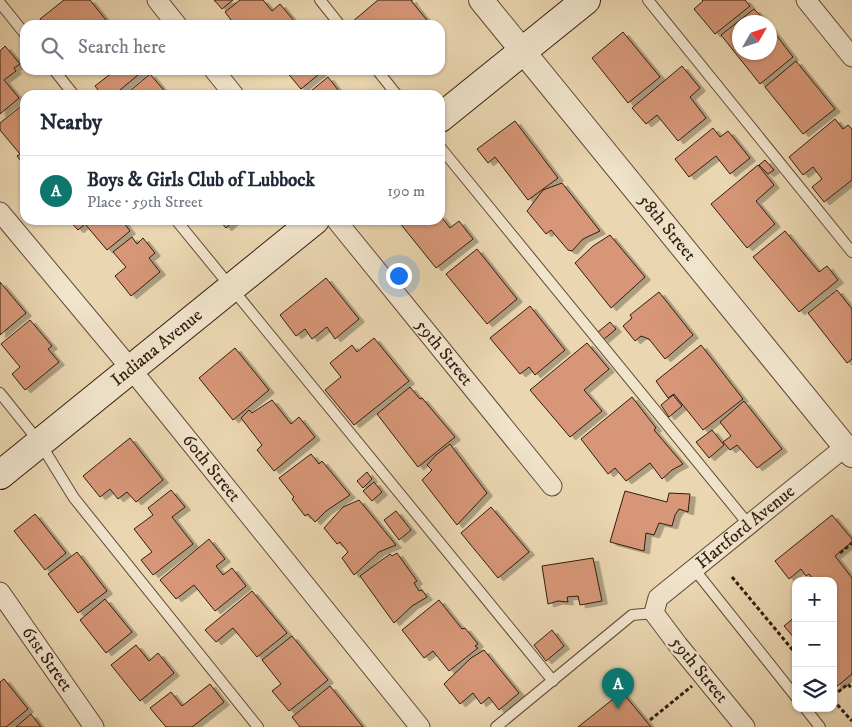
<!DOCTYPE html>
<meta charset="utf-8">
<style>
body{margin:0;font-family:"IM FELL DW Pica",serif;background:#f2f2f3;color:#1f2937}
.controls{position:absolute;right:15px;bottom:15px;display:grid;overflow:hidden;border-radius:10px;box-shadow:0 1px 4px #0004}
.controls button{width:45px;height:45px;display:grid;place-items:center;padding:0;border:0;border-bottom:1px solid #e0e1e3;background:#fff;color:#1f2937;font:25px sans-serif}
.compass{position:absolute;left:732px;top:15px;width:45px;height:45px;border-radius:50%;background:#fff;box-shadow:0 1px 4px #0004;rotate:51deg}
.you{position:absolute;left:398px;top:275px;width:18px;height:18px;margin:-12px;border:4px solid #fff;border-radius:50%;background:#1a73e8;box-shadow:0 0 0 8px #1a73e833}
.badge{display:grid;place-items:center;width:32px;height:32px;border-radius:50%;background:#0f766e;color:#fff;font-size:16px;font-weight:700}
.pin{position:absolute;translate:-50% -41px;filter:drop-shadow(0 1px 2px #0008)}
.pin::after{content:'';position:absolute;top:26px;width:18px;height:15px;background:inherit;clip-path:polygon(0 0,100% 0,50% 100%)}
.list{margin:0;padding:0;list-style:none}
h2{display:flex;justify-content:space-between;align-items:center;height:65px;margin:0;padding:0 20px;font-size:21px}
h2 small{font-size:16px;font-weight:400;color:#747a83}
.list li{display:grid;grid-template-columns:32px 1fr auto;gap:15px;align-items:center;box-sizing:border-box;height:70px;padding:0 20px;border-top:1px solid #e0e1e3}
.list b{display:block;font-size:19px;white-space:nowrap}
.list p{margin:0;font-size:16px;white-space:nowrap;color:#747a83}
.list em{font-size:16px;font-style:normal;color:#747a83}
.icon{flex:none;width:28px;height:28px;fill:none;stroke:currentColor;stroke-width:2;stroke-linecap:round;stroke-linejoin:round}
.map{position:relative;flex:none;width:852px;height:727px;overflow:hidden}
.search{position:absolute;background:#fff;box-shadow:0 1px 4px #0004;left:20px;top:20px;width:425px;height:55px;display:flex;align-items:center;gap:12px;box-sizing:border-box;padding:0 18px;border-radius:15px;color:#747a83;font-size:19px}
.panel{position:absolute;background:#fff;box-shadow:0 1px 4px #0004;left:20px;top:90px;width:425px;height:135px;border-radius:15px}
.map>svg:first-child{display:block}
.building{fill:#d69677;stroke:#321c10;filter:url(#shadow)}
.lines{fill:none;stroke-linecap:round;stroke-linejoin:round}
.service-casing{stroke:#604a38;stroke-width:12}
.minor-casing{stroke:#604a38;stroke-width:21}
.tertiary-casing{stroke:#604a38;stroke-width:26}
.secondary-casing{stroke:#321c10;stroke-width:30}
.path{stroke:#321c10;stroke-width:3;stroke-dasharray:4 2.5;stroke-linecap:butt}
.service{stroke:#f1e4cc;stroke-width:10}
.minor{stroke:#f1e4cc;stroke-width:19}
.tertiary{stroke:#f1e4cc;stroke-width:24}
.secondary{stroke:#f1e4cc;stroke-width:28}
.labels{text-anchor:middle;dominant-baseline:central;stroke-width:5;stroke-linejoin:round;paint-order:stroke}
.street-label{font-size:18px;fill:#321c10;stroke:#f1e4cc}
</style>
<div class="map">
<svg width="852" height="727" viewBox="0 0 852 727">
<defs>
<filter id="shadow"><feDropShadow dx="5.5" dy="3" stdDeviation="0" flood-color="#0004"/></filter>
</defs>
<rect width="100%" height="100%" fill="#ead6b0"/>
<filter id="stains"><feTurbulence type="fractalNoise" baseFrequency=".004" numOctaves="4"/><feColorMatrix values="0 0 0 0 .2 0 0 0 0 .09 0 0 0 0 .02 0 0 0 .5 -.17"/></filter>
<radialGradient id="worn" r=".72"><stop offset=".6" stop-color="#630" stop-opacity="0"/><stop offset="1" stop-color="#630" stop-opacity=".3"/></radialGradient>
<g class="building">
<path d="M64,0H90L109,24L107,25H45L40,19Z"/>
<path d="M214,0H233L222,9Z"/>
<path d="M240,0H263L272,11L280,4L295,22L292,25H235L225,12Z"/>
<path d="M378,0H412V2L431,25H354L352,22Z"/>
<path d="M702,0H745L750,6L715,34L694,9L703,1Z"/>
<path d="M754,9L766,22H740V52H770V27L793,57L760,84L721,35Z"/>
<path d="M623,32L660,77L628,103L592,58Z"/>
<path d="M5,46L20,64L14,68L16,71L4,80L19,98L0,114V51Z"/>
<path d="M796,61L835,109L803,134L765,87Z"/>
<path d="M682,66L700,88L690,97L706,118L678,141L657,115L646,124L632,108Z"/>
<path d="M111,70H144L114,95H102L95,86L113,72Z"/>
<path d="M285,70H324L301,89Z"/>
<path d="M150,74L168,95H125Z"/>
<path d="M328,77L342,95H306Z"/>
<path d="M25,103V166L17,156L20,154L0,130V123Z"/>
<path d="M835,119L843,129L848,125L852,129V180L824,202L812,187L822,179L813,167L803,175L789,157Z"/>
<path d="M515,121L558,178L528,200L495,157L488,163L477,149Z"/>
<path d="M713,128L720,137L728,131L750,158L730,174L716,156L689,177L675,159Z"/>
<path d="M765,160L774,170L768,174L759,165Z"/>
<path d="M758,165L774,185L756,201L775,224L747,248L711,204Z"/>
<path d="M562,183L600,231L583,239L572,251L568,250L551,230L546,234L527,211L543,190Z"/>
<path d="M440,215L450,228L459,221L473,239L436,268L399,222L401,220H440Z"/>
<path d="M69,220H122L130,231L107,250L85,224L78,230Z"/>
<path d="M219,220H235L226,228Z"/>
<path d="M785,231L819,272L827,266L838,280L799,312L753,257Z"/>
<path d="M610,235L645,277L611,308L575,263L593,246Z"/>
<path d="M132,237L137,244L143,238L155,253L149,258L160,272L131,296L115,276L126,267L113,252Z"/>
<path d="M477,249L517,299L487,324L446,274Z"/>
<path d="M326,278L359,319L335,339L327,327L312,339L305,329L296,336L280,315Z"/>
<path d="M0,282L26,313L0,335Z"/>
<path d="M837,290L852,309V359L847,363L808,313Z"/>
<path d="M659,292L693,335L665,359L649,339L641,336L635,341L623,326L632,318L630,315Z"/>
<path d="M530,306L565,350L535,375L529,367L520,374L490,338Z"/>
<path d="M30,320L52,346L48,349L59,362L25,390L12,374L20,367L1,344Z"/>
<path d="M610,322L616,329L603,340L598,332Z"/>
<path d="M374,338L409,381L354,425L325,390L341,377L330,363L352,345L357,352Z"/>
<path d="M587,343L609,369L584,390L602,411L570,437L530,390Z"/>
<path d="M701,345L743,399L703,430L674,394L668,398L656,381Z"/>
<path d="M235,348L269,390L233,420L199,378Z"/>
<path d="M410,387L420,399L422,398L455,437L418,467L377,414Z"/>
<path d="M673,395L682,406L669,417L661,405Z"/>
<path d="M632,397L656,428L654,430L683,464L672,470L662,479L650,463L626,481L615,468L608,474L581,439Z"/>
<path d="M272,400L291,424L299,417L315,437L274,471L257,450L262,445L241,418L249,410L252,413Z"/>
<path d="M744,401L782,449L757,468L737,445L730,450L723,442L731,436L720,422Z"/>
<path d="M712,430L724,445L709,458L696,442Z"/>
<path d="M130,438L163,480L136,502L127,492L118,499L110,489L100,497L83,476Z"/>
<path d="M450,444L487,493L457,525L422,480L432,470L427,465L436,455Z"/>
<path d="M311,454L319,464L322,461L350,495L326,511L315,522L308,514L305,516L292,499L294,497L279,478Z"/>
<path d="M367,472L372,479L363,488L357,481Z"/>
<path d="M374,482L382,492L372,501L363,491Z"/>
<path d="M171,490L185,507L172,517L193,544L153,575L141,560L152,552L134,529L153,515L148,508Z"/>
<path d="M625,491L667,502L669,493L690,494L688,512L679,509L675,515L672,526L659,523L654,535L646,533L644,551L610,542Z"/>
<path d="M359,500L396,545L379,552L354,575L342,558L348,552L340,542L337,544L324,528L343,507Z"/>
<path d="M491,507L529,552L498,578L461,533Z"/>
<path d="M396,511L411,530L399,540L384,520Z"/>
<path d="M35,514L66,553L45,570L14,531Z"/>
<path d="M832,515L852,539V542L835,556L852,578V674L835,688L833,581H815L809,574L806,576L801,569L789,579L775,561Z"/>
<path d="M209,539L225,559L216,566L223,575L232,568L246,586L215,611L194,585L176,599L160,580Z"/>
<path d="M77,552L107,591L78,613L48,574Z"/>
<path d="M397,553L417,581L414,583L419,591L422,590L427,597L412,606L394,623L360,576L390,554L392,556Z"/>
<path d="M593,558L602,601L580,605L578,596L567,597L568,602L558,601L548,604L542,566Z"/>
<path d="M252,591L287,633L257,657L233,628L216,642L205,630Z"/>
<path d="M105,599L132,632L106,653L80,620Z"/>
<path d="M439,600L462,629L465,628L478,644L475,646L478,648L449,671L433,651L424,658L402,630Z"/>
<path d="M796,616V640L784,626Z"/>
<path d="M552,630L564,646L546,661L534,645Z"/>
<path d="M292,636L328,680L289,711L272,691L281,684L262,660Z"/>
<path d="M136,645L149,661L158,653L174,673L140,701L111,665Z"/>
<path d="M484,650L519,693L499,710L489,697L481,704L473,693L460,704L444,684L471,658Z"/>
<path d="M4,679L28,709L6,727H0V682Z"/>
<path d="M210,684L224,702L192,727H166L150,708L171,692L182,706Z"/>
<path d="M330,686L363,727H300L292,717Z"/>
<path d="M622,692L651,727H578Z"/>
<path d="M31,714L41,727H16Z"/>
</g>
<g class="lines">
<g class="service-casing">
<g id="service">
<path d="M320,0L340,25"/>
<path d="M648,0L852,252"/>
<path d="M0,3L25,34"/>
<path d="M54,70L74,95"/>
<path d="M377,70L397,95"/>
<path d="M440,147L749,525"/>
<path d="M176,220L553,681"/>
<path d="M0,393L40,443L74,498L258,727"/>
<path d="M694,569L796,697"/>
<path d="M805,708L820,727"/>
<path d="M496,727L632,615L654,613"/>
</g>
</g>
<g class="minor-casing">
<g id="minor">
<path d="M157,0L177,25"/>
<path d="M806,0L852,57"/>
<path d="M214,70L234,95"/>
<path id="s1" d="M0,212L131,369L420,727"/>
<path id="s2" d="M336,220L552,486"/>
<path id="s3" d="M0,592L94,727"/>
<path id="s4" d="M745,727L678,645L654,613L658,598L845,447"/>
</g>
</g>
<g class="tertiary-casing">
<g id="tertiary">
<path id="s5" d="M481,0L852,455"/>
</g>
</g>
<g class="secondary-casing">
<g id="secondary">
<path d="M440,118L586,0"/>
<path id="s6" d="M0,475L315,220"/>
</g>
</g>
<g class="path">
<path d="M840,553L852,543"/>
<path d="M732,577L796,654"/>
<path d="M833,696L848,684L852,689"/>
<path d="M833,700L852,721"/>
<path d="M650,720L692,686"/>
</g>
<use href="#service" class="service"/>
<use href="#minor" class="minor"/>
<use href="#tertiary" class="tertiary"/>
<use href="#secondary" class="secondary"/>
</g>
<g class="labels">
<g class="street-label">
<text stroke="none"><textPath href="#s5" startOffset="294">58th Street</textPath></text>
<text stroke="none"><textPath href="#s6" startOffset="202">Indiana Avenue</textPath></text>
<text stroke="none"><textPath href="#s2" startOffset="171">59th Street</textPath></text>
<text stroke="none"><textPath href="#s1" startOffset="332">60th Street</textPath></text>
<text stroke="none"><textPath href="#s4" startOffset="274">Hartford Avenue</textPath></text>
<text stroke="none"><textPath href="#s3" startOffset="82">61st Street</textPath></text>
<text transform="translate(699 670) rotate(51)">59th Street</text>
</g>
</g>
<rect width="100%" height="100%" filter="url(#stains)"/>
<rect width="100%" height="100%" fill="url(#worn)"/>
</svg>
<div class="controls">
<button>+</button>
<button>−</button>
<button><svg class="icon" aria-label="layers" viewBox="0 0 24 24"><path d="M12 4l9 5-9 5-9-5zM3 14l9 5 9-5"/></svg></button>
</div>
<svg class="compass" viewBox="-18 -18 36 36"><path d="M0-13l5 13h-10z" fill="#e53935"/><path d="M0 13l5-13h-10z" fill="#747a83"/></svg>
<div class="you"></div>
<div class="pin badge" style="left:618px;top:709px">A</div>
<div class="search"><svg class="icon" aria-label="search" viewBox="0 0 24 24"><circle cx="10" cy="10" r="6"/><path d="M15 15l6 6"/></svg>Search here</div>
<section class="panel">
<h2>Nearby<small></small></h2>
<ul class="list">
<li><span class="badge">A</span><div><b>Boys &amp; Girls Club of Lubbock</b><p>Place · 59th Street</p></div><em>190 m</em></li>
</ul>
</section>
</div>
